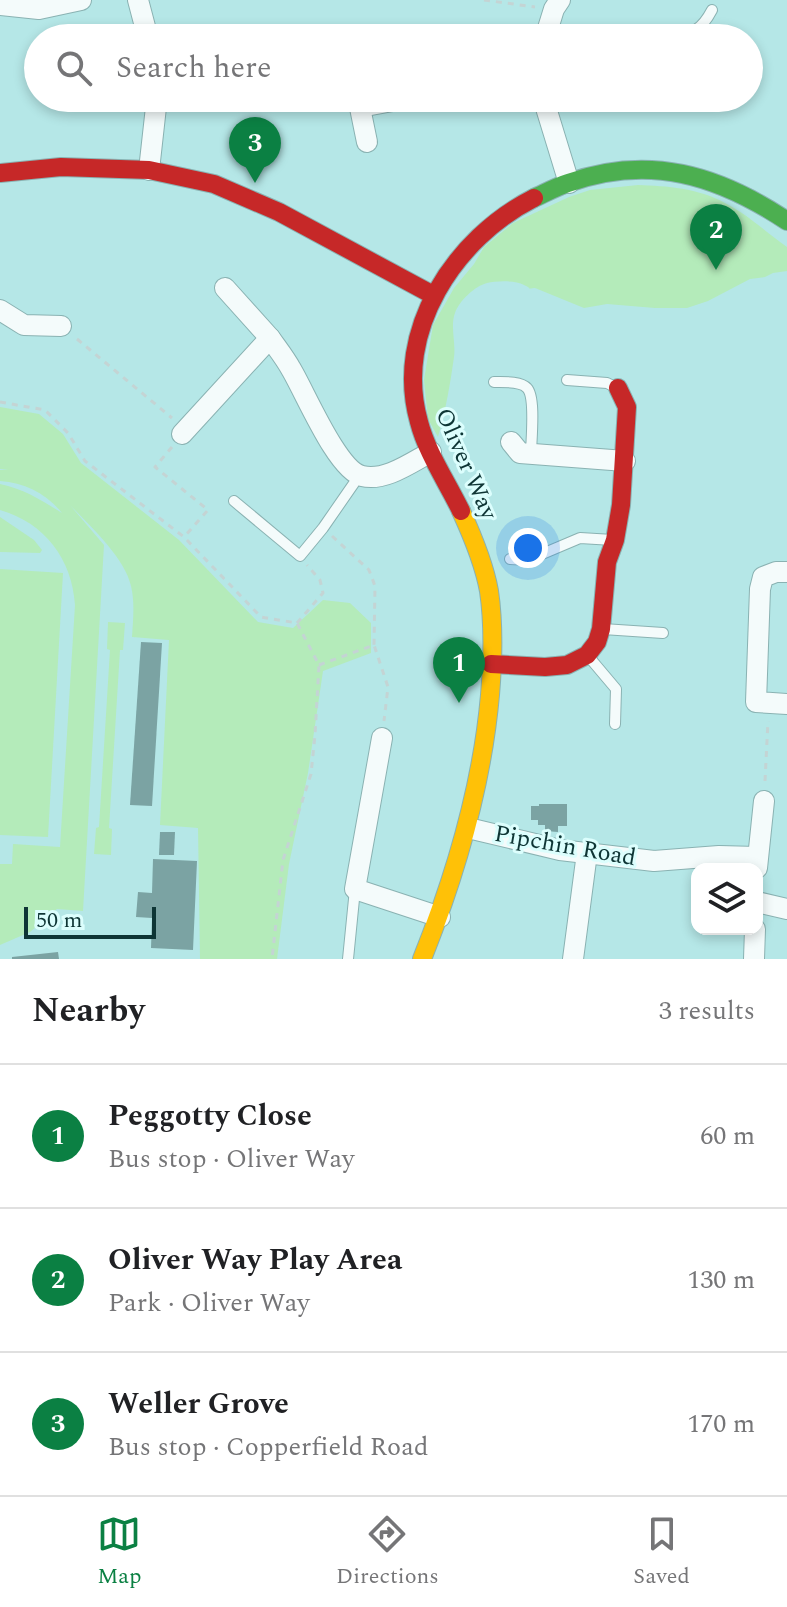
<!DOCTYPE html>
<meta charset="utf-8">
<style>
body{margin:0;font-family:Spectral,serif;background:#f2f2f2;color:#202124}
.controls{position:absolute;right:24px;bottom:24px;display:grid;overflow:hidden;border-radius:16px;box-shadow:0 4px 12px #0003}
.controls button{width:72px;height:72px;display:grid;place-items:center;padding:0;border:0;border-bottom:2px solid #e0e0e0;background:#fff;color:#202124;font:40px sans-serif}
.scale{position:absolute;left:24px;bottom:20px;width:132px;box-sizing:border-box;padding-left:8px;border:4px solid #0e3535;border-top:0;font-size:22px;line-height:28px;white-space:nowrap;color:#0e3535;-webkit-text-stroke:6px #dcfefd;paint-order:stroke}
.you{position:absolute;left:528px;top:548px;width:28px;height:28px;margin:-20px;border:6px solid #fff;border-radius:50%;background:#1a73e8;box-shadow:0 0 0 12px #1a73e833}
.badge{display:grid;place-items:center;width:52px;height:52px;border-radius:50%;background:#0b8043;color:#fff;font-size:26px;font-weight:700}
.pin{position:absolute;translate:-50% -66px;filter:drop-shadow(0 2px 4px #0008)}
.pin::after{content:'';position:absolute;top:42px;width:28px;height:24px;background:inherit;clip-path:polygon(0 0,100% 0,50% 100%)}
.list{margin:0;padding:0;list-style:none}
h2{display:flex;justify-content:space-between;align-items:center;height:104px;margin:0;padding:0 32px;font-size:34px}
h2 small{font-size:26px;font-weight:400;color:#757577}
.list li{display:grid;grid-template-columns:52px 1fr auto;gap:24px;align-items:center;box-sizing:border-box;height:144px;padding:0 32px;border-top:2px solid #e0e0e0}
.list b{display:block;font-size:30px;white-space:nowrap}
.list p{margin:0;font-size:26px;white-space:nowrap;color:#757577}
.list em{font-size:26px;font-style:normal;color:#757577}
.icon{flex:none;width:44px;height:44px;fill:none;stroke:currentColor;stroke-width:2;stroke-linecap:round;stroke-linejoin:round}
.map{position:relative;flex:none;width:787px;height:959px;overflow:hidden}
.search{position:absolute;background:#fff;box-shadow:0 4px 12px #0003;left:24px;right:24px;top:24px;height:88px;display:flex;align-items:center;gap:20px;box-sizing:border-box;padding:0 28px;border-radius:44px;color:#757577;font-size:30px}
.sheet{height:536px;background:#fff}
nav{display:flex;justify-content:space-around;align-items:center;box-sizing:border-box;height:112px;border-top:2px solid #e0e0e0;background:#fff;font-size:22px;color:#757577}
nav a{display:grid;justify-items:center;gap:4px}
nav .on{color:#0b8043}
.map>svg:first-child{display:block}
.green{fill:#b4ebba}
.building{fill:#7ba3a3}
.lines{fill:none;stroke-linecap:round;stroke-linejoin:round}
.lane-casing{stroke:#8ab2b2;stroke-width:12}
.street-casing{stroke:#8ab2b2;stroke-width:22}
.fast-casing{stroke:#8ab2b2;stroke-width:20}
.slow-casing{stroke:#8ab2b2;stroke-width:20}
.jam-casing{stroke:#8ab2b2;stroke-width:20}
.path{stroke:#c4d4d4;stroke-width:3;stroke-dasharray:6 6;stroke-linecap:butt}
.lane{stroke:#f4fbfb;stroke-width:10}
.street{stroke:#f4fbfb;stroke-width:20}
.fast{stroke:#4caf50;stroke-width:18}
.slow{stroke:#ffc107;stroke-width:18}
.jam{stroke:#c62828;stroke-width:18}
.labels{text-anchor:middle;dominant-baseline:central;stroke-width:6;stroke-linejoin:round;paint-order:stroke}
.street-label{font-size:24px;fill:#0e3535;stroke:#dcfefd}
</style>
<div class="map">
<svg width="787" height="959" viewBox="0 0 787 959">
<rect width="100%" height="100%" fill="#b5e7e7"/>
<g class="green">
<path d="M638,185C667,186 698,188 725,203C747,214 767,233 787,247V271L773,273L765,277L750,279L708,301L687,308H655L607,304L584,308L535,288C524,289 534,289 524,285C515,280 496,281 487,283C475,286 459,301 455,313C450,326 456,343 454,357C450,385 446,409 438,437L428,419L424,380L433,325L454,288L474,264L484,247L513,223L569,197L590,190Z"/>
<path d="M0,407L39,414L63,434L81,463L179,540L258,622L293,628L323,600L350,603L371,623V653L323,671L308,773L289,864L277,959H200L198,828L160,825L169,640L132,637C133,620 135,603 131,586C125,558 90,526 70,505L104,545L83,911L57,909L30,932L0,945V864H12L13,844L60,847L75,605C72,559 45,523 0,510V484C24,489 43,501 62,513C46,493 25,483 0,481V470H8L0,469Z"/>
<path d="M0,517L34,540L42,550L40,553L0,552Z"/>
<path d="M0,569L63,573L48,837L0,835Z"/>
<path d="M108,622L125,623L123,650H120L109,828L112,829L111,855L94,854L96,828L99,827L110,650L107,649Z"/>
</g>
<g class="building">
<path d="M141,642L162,643L152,806L130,805Z"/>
<path d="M539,804H567V826H558V832L545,831V825H538V820H531V806H539Z"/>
<path d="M160,832H175L174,855H159Z"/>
<path d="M153,859L197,861L193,950L151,948L152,918L136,917L138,892L152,893Z"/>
<path d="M58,952L59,959H12V957Z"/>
</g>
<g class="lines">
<g class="lane-casing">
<g id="lane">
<path d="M666,38C691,33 700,33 712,10"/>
<path d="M567,380L607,383L615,387"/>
<path d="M494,382C503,382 521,381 527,388C536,397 531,441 531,454"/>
<path d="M234,501L300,556L323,528L359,476"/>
<path d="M510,559L528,560L580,538L613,540"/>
<path d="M603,629L663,633"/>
<path d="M589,657L616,689L615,724"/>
<path d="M348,959L355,889"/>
</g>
</g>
<g class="street-casing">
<g id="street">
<path d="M138,0L148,38"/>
<path d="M0,5L39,9L81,0"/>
<path d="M545,38L554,9L560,0"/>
<path d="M358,98L367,142"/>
<path d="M543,98L569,183"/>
<path d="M360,107L409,98"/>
<path d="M149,170L157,98"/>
<path d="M225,288L270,338"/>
<path d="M0,310L24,325L61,326"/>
<path d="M182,434L270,338C277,348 285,358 291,369C305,392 337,470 362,476C385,482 412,462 431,452"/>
<path d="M511,442L520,453L625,461"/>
<path d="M787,572H776L763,577L760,589L756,702L787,704"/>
<path d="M382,738L355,889L440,917"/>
<path d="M468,828L560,850L654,861L719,856L757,857"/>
<path d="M757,868L764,801"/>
<path d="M757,902L787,909"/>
<path d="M573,959L587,853"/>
<path d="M754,959L755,929"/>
</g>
</g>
<g class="fast-casing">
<path id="fast" d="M534,198C545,193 556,187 568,183C649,154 718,175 787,221"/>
</g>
<g class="slow-casing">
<path id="slow" d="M422,959C456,874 482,787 490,695C493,660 494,625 489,591C484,563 473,537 461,511"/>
</g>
<g class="jam-casing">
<g id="jam">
<path d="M0,173L61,167L149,170L214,184L279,212L433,295"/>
<path d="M461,511C447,482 427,453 419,422C393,331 455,238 534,198"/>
<path d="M491,664L545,667L567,665L587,655L597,642L601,629L607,562L615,540L621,505L627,407L618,388"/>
</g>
</g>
<g class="path">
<path d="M484,0L535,7"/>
<path d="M77,339L172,418"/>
<path d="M0,402L45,410L68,433L85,461L184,537L261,617L297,623L319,665L315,735L311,774L283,860L272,959"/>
<path d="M172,447L155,467L208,510L185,536"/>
<path d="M332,536L369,570L375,586L374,645"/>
<path d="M297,623L323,593L320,580L307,565"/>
<path d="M319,665L374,645L388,687L384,721"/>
<path d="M765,781L768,721"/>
</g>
<use href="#lane" class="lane"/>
<use href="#street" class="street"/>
<use href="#fast" class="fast"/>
<use href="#slow" class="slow"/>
<use href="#jam" class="jam"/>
</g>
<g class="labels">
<g class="street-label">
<text transform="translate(466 464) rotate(66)">Oliver Way</text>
<text transform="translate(565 846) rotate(10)">Pipchin Road</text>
</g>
</g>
</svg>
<div class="controls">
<button><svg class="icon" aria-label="layers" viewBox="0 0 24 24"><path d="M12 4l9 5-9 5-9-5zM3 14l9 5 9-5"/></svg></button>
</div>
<div class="scale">50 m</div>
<div class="you"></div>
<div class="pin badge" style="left:459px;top:703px">1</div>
<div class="pin badge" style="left:716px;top:270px">2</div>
<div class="pin badge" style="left:255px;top:183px">3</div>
<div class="search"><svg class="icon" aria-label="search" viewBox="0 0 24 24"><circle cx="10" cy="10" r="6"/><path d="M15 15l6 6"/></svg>Search here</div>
</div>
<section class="sheet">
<h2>Nearby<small>3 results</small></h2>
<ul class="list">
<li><span class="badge">1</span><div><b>Peggotty Close</b><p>Bus stop · Oliver Way</p></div><em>60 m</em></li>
<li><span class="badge">2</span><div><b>Oliver Way Play Area</b><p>Park · Oliver Way</p></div><em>130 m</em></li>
<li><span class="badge">3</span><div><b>Weller Grove</b><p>Bus stop · Copperfield Road</p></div><em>170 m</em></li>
</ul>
</section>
<nav>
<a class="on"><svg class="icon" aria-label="map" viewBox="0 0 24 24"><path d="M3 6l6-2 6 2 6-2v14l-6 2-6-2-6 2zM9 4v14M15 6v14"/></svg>Map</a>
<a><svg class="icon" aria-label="directions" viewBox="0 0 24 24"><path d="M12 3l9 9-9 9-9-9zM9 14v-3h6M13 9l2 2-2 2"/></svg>Directions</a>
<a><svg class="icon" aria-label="saved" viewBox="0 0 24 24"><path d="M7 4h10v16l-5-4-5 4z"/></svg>Saved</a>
</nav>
